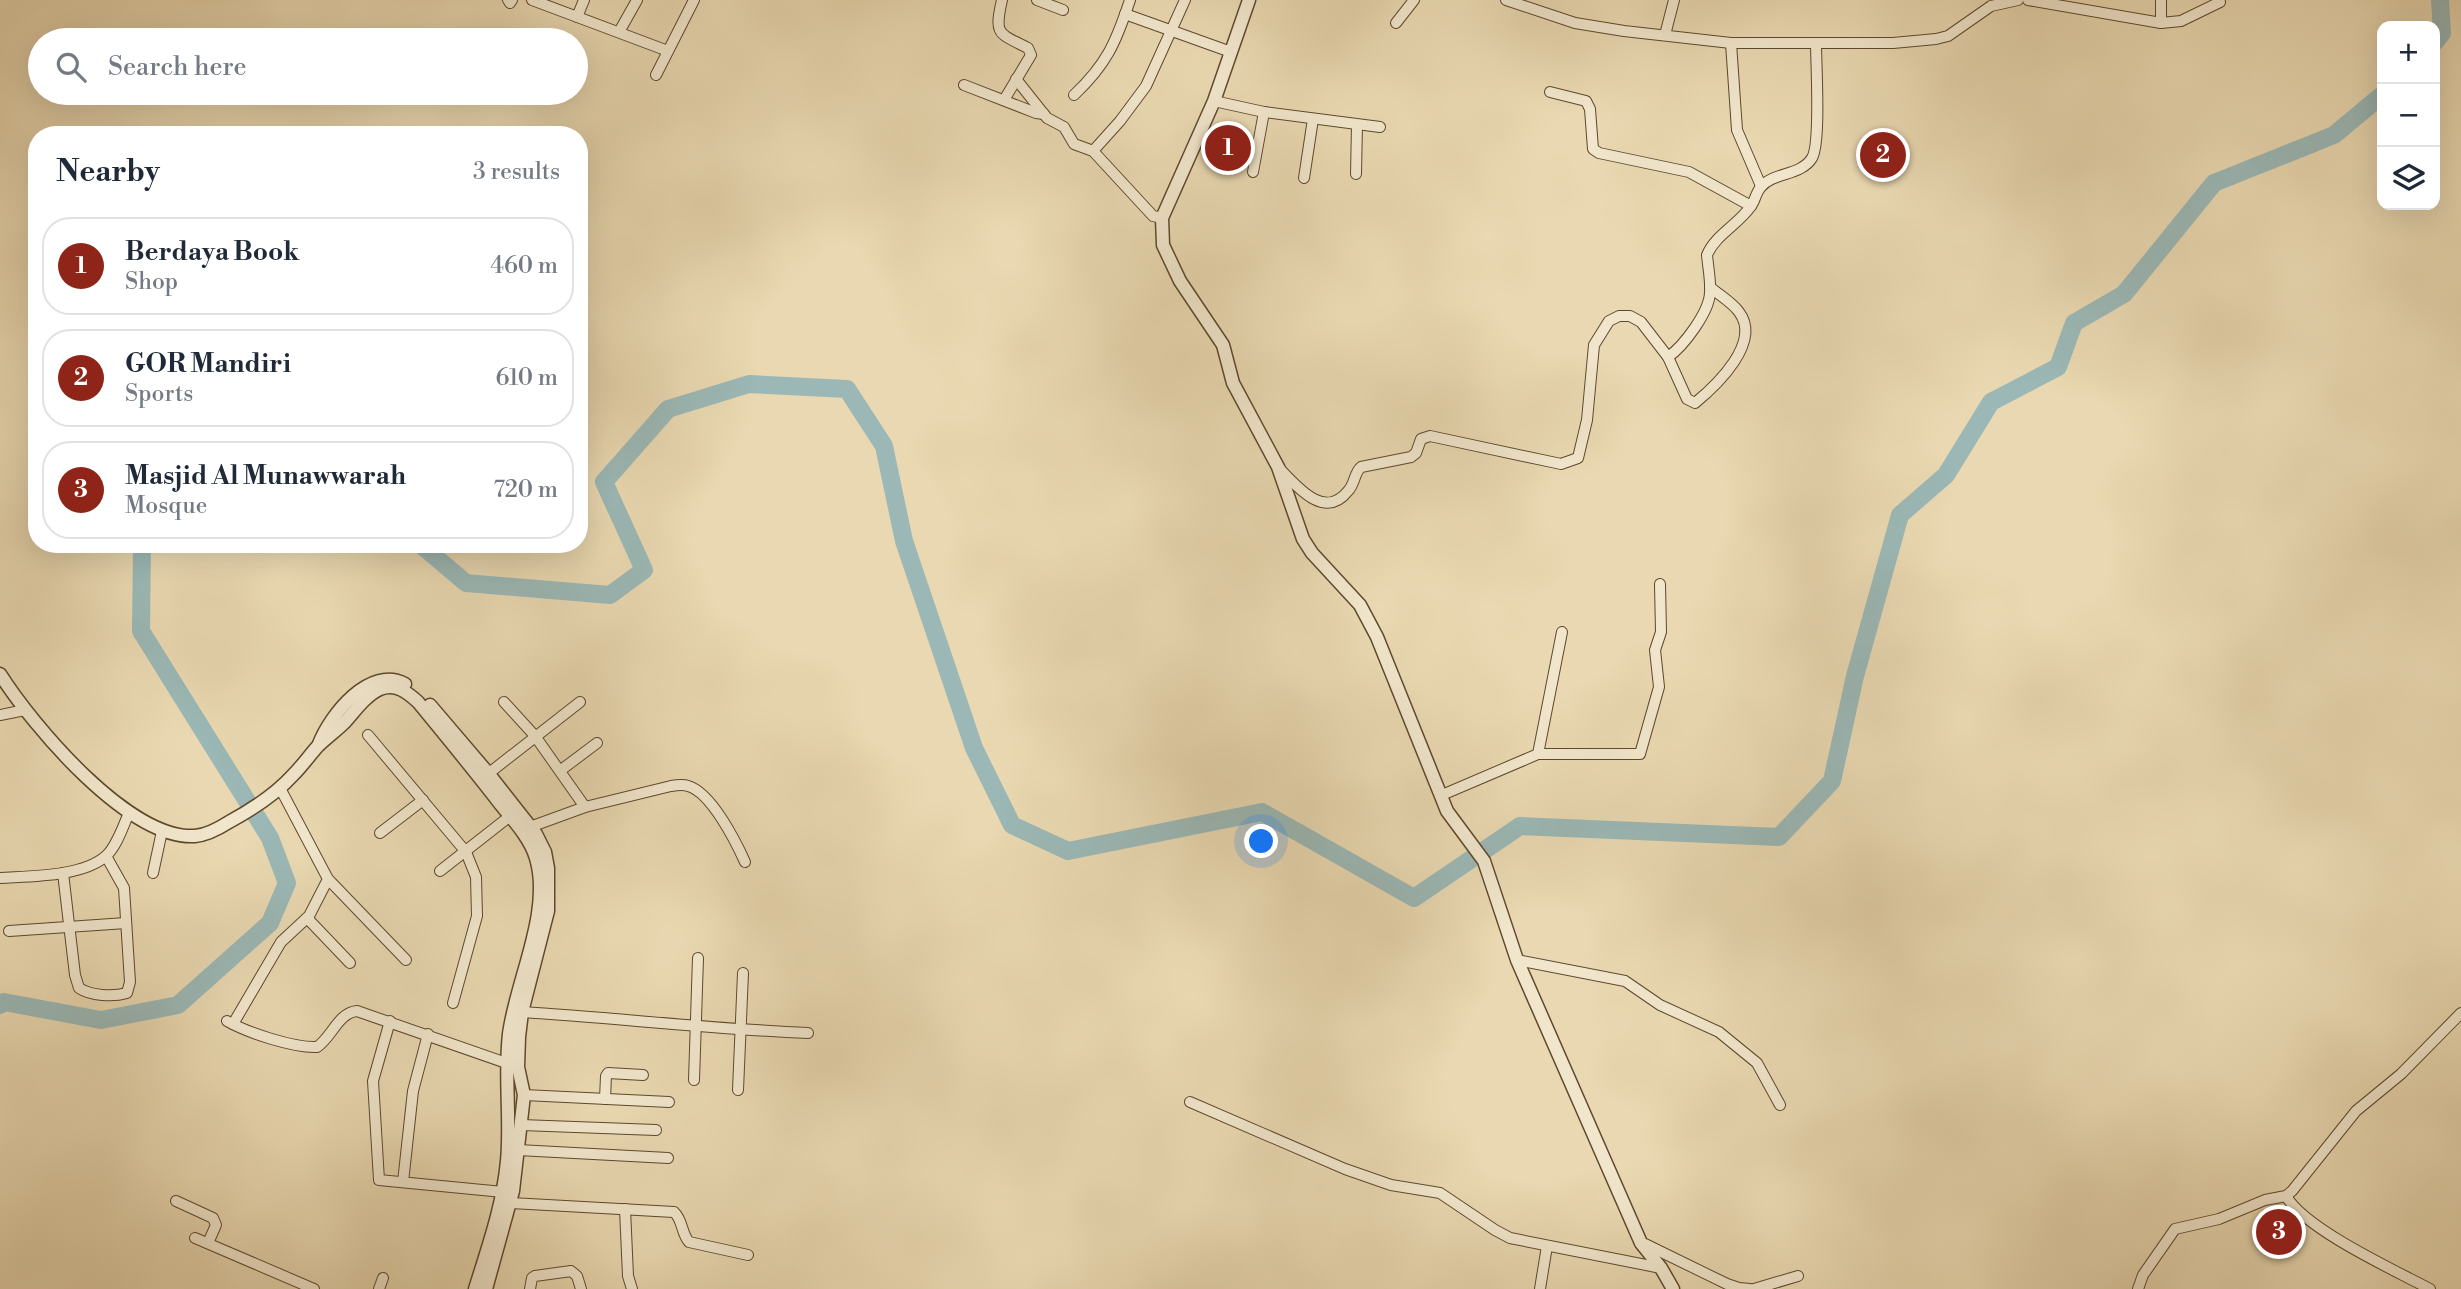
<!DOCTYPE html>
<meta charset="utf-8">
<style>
body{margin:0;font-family:"Libre Bodoni",serif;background:#f6f6f7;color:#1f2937}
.controls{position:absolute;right:21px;top:21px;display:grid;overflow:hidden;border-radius:14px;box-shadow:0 7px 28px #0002}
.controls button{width:63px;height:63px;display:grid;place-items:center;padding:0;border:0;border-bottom:2px solid #e0e1e3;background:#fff;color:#1f2937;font:35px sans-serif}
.you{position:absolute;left:1262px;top:842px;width:24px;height:24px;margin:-18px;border:5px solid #fff;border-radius:50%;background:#1a73e8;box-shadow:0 0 0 10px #1a73e833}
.badge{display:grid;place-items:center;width:46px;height:46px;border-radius:50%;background:#8f2418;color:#fff;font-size:23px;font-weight:700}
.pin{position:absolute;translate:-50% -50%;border:4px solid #fff;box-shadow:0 2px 7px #0006}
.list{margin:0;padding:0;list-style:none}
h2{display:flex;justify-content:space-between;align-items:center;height:91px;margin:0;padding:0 28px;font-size:30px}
h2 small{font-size:23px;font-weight:400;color:#747a83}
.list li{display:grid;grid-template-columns:46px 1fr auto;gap:21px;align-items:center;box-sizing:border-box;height:98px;margin:0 14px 14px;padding:0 14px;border:2px solid #e0e1e3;border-radius:28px}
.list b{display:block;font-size:26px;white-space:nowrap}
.list p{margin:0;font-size:23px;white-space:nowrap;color:#747a83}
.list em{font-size:23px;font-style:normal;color:#747a83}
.icon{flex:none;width:38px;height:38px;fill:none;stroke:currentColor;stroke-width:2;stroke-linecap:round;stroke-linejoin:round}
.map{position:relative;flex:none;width:2461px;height:1289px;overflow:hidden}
.search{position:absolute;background:#fff;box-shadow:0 7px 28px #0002;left:28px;top:28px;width:560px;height:77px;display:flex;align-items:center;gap:18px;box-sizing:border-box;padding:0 24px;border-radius:38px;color:#747a83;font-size:26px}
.panel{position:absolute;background:#fff;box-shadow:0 7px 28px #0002;left:28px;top:126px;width:560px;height:427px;border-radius:28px}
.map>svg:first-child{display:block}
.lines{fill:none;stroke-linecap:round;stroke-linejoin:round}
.river{stroke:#9bb8b6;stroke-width:18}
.minor-casing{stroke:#5e492c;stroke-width:12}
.tertiary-casing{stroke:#5e492c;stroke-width:15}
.minor{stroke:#f1e6cc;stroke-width:10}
.tertiary{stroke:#f1e6cc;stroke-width:12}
</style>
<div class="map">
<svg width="2461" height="1289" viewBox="0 0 2461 1289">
<rect width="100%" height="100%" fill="#e9d8b1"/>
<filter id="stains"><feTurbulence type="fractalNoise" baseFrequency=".00286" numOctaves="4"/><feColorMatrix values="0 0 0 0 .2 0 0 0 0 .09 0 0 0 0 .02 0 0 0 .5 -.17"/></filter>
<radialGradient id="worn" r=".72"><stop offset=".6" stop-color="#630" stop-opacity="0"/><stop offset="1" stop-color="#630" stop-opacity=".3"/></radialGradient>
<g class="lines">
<g class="river">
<path d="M2435,42L2442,33L2440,0"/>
<path d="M420,544L466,583L610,595L644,570L604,482L668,409L749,384L847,389L884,446L904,541L974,748L1012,825L1068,851L1262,812L1414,898L1520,826L1779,837L1832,781L1855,676L1900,515L1946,475L1991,402L2058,367L2074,323L2124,294L2214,183L2334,135L2382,95"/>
<path d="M0,1005L4,1002L101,1020L178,1005L270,923L287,883L270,838L141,631L142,544"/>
</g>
<g class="minor-casing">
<g id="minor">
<path d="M508,0L510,3L512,0"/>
<path d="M532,0L668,51"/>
<path d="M1002,0C994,35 998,33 1028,48L1031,55L1004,100"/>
<path d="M1037,0L1063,10"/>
<path d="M1506,0L1575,23L1624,31L1731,43H1893L1936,39L1948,36L1991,6L2018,0"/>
<path d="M2028,0L2161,23L2181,21L2220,2"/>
<path d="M2161,0V23"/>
<path d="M1125,14L1231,52"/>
<path d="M577,17L584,0"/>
<path d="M1396,23L1414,0"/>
<path d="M619,32L637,0"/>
<path d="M1665,35L1674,0"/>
<path d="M1731,43L1737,130L1761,186"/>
<path d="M656,75L694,0"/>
<path d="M1016,79L1047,118L1064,127L1074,144L1093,151L1153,216L1162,218"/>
<path d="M964,85L1036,113L1044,114"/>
<path d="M1550,92L1586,101L1590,109L1593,149L1599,153L1689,172L1751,206"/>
<path d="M1074,95C1107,64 1116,42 1130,0"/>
<path d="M1214,101L1264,112L1380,127"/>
<path d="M1093,151L1120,121L1146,86L1185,0"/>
<path d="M1253,172L1264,112"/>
<path d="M1356,174L1357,125"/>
<path d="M1304,178L1313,119"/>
<path d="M1668,357L1687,399L1695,403C1717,385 1762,342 1739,312C1732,302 1719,295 1710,287"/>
<path d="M1280,469C1298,488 1325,520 1348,491C1355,484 1354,473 1361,467L1411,457L1416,453L1421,439L1430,436L1561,464L1578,458L1587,420L1594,345L1609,321L1619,316H1630L1641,322L1668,357C1684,346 1709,312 1710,293C1711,281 1708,267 1707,255C1715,235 1739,224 1751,206C1755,201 1756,192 1761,187C1773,172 1801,176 1812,158C1821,143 1816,65 1816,43"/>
<path d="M504,702L535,736L585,807"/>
<path d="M0,715L25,710"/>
<path d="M368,735L466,852L476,877L477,916L453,1003"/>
<path d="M1538,754L1562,632"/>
<path d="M561,770L597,743"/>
<path d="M484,777L580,702"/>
<path d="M280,788L328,879L406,960"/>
<path d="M1442,795L1538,754H1640L1659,687L1655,650L1661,632L1660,584"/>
<path d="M530,827L585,807L671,786C677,785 683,784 688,786C711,792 736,842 745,862"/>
<path d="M380,833L423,800"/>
<path d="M440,871L514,813"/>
<path d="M63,873L75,975L79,988C91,996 113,997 127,993L130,982L124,888L106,856"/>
<path d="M153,873L162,831"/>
<path d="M0,878C30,876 82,877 106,856C117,846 123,826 129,813"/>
<path d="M307,918L350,963"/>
<path d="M9,931L126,923"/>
<path d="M1517,960L1625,981L1660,1005L1719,1032L1757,1063L1780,1105"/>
<path d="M522,1012C617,1018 712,1029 808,1033"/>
<path d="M227,1021C248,1033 294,1048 317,1047C332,1037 338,1013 357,1011L512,1065"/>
<path d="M390,1021L373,1081L379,1180L503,1192"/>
<path d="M233,1024L281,942L309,916L328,879"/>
<path d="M694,1080L698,958"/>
<path d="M738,1090L743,973"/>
<path d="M524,1095L669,1102"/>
<path d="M605,1099L606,1076L608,1073L643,1075"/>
<path d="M1190,1102L1345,1169L1391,1185L1440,1193L1495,1230L1510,1238L1661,1268"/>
<path d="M521,1125L656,1130"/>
<path d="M518,1150L668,1158"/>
<path d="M403,1182L413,1091L428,1034"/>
<path d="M2286,1196C2305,1229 2394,1270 2430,1289"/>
<path d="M176,1201L213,1218L216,1225L208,1243"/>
<path d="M511,1203L674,1212C683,1220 681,1233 689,1242L748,1255"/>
<path d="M625,1209L628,1276L632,1289"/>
<path d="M195,1238L314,1289"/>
<path d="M1645,1244L1727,1284L1739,1288L1750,1289"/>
<path d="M379,1289L383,1278"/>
<path d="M530,1289L532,1278L535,1276L571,1271L577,1276L581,1289"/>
<path d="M1540,1289L1547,1246"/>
<path d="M1754,1289L1798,1276"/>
<path d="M2138,1289L2143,1275L2175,1229L2219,1219L2265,1200L2286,1196L2292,1191L2356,1111L2401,1074L2461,1013"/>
</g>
</g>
<g class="tertiary-casing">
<g id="tertiary">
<path d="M1249,0L1214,101L1162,218L1163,245L1180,281L1223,345L1233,383L1278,467L1303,539L1312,553L1360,605L1377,637L1447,811L1484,861L1517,960L1641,1243L1661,1268L1673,1289"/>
<path d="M0,674C33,726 129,840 195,836C207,835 218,829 229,822C253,809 275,795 293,775C302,766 309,756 317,747C326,738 336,731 345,722C355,711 366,695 380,689C396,683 407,692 418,702C446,736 474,770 501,805C514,821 530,838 536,858C552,912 516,980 509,1034C504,1076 511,1119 507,1161C503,1205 488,1247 475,1289"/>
<path d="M430,705L488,773L536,834L545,852L548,868V911L522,1012L519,1037L518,1067L524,1095L513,1191L486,1289"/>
<path d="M319,744C330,715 370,665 405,684"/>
</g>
</g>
<use href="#minor" class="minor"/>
<use href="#tertiary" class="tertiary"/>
</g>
<rect width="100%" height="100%" filter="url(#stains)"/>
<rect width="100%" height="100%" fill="url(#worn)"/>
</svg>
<div class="controls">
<button>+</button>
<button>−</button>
<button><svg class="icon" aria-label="layers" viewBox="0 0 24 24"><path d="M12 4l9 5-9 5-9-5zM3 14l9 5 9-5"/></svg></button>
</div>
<div class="you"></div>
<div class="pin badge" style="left:1228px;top:148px">1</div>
<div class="pin badge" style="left:1883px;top:155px">2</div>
<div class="pin badge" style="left:2279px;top:1232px">3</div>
<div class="search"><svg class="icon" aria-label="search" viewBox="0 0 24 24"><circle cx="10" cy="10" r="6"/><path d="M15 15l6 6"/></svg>Search here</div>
<section class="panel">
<h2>Nearby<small>3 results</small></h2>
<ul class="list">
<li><span class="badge">1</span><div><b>Berdaya Book</b><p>Shop</p></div><em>460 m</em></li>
<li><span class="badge">2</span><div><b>GOR Mandiri</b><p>Sports</p></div><em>610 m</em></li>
<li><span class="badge">3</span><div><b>Masjid Al Munawwarah</b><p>Mosque</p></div><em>720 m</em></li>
</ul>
</section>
</div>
